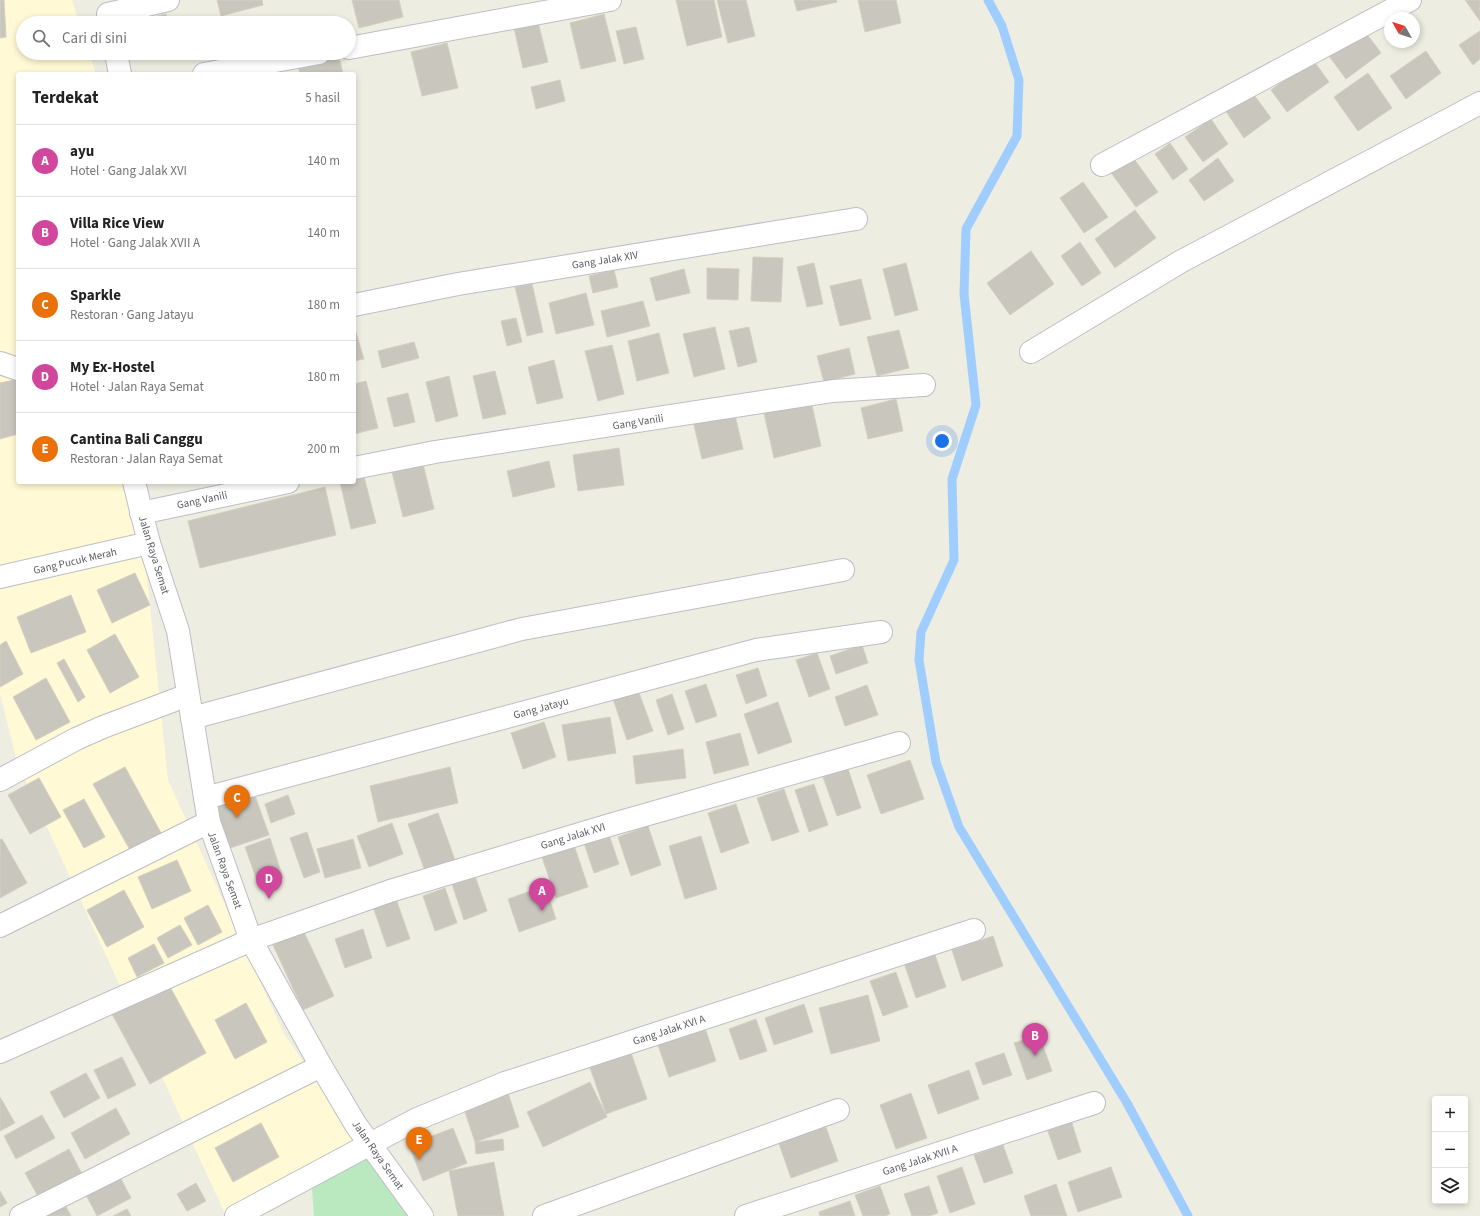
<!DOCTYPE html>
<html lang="id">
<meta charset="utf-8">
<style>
body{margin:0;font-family:"Source Sans 3",sans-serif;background:#f6f6f6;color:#222}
.controls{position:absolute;right:12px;bottom:12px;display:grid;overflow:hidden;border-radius:4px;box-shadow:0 2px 6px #0003}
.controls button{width:36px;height:36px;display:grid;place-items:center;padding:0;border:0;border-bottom:1px solid #e0e0e0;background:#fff;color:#222;font:20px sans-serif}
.compass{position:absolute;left:1384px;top:12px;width:36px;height:36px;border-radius:50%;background:#fff;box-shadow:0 2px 6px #0003;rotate:309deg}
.you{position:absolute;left:942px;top:441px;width:14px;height:14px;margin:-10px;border:3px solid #fff;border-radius:50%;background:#1a73e8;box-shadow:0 0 0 6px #1a73e833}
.badge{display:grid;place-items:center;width:26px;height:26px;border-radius:50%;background:#fa411b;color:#fff;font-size:13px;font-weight:700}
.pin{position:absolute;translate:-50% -33px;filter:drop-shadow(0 1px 2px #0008)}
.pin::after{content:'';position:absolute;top:21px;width:14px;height:12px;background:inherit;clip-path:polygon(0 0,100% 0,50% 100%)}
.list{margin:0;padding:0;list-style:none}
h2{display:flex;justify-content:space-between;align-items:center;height:52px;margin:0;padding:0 16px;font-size:17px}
h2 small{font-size:13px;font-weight:400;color:#767676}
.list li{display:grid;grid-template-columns:26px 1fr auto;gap:12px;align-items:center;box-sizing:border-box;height:72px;padding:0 16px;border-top:1px solid #e0e0e0}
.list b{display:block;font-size:15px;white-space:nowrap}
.list p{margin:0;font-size:13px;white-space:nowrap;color:#767676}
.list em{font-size:13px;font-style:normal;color:#767676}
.icon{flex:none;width:22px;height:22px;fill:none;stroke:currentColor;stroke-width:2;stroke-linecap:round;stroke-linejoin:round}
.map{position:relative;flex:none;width:1480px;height:1216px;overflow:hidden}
.search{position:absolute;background:#fff;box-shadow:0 2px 6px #0003;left:16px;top:16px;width:340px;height:44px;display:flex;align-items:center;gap:10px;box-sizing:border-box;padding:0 14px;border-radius:22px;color:#767676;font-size:15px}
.panel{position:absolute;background:#fff;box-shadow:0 2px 6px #0003;left:16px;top:72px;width:340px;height:412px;border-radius:4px}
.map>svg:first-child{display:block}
.commercial{fill:#fff9d5}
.green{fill:#bbe9bf}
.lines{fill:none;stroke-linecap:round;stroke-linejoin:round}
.stream{stroke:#a0cdff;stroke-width:9}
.building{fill:#c9c6be;stroke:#d4cfbf}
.minor-casing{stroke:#bcbec4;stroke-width:24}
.minor{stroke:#fff;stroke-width:22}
.labels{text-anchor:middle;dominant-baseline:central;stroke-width:3;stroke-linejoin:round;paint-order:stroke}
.street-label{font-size:11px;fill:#5a5d64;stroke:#fff}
</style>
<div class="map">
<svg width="1480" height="1216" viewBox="0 0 1480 1216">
<rect width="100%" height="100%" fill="#eeede1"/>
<path class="commercial" d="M0,0H72L79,23H23V53H89L96,74H18V482H137L168,780L284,1034L361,1144L226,1216L17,762L0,694Z"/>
<path class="green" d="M361,1144L420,1216H314L311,1176Z"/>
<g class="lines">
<path class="stream" d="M988,0L1002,26L1019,80L1017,136L966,229L964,294L976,405L952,479L954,560L921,632L919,660L936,762L959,827L1127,1103L1188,1216"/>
</g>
<g class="building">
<path d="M0,0H4L6,37L0,38Z"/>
<path d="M217,0H262L263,5L221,16Z"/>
<path d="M352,0H399L403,17L359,28Z"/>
<path d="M676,0H714L722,37L687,46Z"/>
<path d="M717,0H746L755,36L728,43Z"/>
<path d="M794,0H836L837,2L797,11Z"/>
<path d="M858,0H896L901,23L865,32Z"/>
<path d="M1465,0H1480V21Z"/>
<path d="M166,14L168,23H138V21Z"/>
<path d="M604,14L616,61L581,69L570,23Z"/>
<path d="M250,17L251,23H225Z"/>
<path d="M538,22L548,62L523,68L514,28Z"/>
<path d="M636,27L644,59L624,64L616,31Z"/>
<path d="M1364,30L1381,53L1346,79L1329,56Z"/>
<path d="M1480,31V59L1473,65L1459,45Z"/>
<path d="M447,43L458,88L422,96L411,52Z"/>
<path d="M1426,51L1441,73L1406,99L1390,76Z"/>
<path d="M145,53H170L146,59Z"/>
<path d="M339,57L343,74H300L298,66Z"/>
<path d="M1313,60L1329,82L1287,112L1271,90Z"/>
<path d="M1368,73L1392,108L1358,131L1334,97Z"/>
<path d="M560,80L565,101L536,109L531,87Z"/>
<path d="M1249,88L1271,118L1244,138L1223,107Z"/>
<path d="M1211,119L1228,144L1203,162L1185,137Z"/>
<path d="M1170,143L1188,169L1173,180L1155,154Z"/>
<path d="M1129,152L1158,192L1136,207L1107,167Z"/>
<path d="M1218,158L1234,181L1204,201L1189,180Z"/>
<path d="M1083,182L1108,217L1084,233L1060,198Z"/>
<path d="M1135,210L1156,238L1115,268L1095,239Z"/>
<path d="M1080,242L1101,273L1082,286L1061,256Z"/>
<path d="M1031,251L1054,284L1010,315L987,283Z"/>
<path d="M753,257L783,258L781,302L751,301Z"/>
<path d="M814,263L823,304L807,307L797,267Z"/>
<path d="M906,263L918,310L895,316L883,269Z"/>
<path d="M707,268L739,269L738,300L707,299Z"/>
<path d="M684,269L690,293L656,301L650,278Z"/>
<path d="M614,270L618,287L593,293L589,276Z"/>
<path d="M861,279L871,319L840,326L830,286Z"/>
<path d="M532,284L543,332L527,336L515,287Z"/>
<path d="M586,293L594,325L556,334L549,303Z"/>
<path d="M643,301L650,326L607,337L601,311Z"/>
<path d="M516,318L522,342L507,346L501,321Z"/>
<path d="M354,326L364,359L354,361Z"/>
<path d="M715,327L725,369L694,377L683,334Z"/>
<path d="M749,327L757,362L738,367L729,331Z"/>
<path d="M899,330L909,368L877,376L867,337Z"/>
<path d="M659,333L669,373L637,381L628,341Z"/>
<path d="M414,342L419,358L382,368L378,351Z"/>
<path d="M612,345L624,394L598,401L585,351Z"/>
<path d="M849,348L855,374L824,382L817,356Z"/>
<path d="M554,360L563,398L537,404L528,367Z"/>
<path d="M495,371L506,414L483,419L473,376Z"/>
<path d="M449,376L458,416L436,422L426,382Z"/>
<path d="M18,379V434L0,439V383Z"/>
<path d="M366,381L378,428L354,434V384Z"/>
<path d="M408,393L415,422L394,427L387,398Z"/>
<path d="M896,399L903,431L868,439L861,408Z"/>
<path d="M811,401L821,446L774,458L764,413Z"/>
<path d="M734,411L743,449L702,459L693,421Z"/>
<path d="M619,448L624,485L578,491L573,455Z"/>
<path d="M421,456L434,509L403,517L390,464Z"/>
<path d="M549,461L555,487L513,497L507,471Z"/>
<path d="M363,473L376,523L351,529L340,482H354V475Z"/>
<path d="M325,487L336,535L200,568L188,521Z"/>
<path d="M135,573L150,605L112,623L97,590Z"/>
<path d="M71,595L86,632L31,653L17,617Z"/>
<path d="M115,634L139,677L110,693L87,650Z"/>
<path d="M6,641L23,674L0,687V645Z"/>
<path d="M862,645L868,663L836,674L830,656Z"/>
<path d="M817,653L830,689L809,697L796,660Z"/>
<path d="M64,659L85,697L78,702L57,663Z"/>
<path d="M758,668L767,696L746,704L736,675Z"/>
<path d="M46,678L70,722L36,740L13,697Z"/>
<path d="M706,684L717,716L696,723L685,691Z"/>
<path d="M867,685L878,715L845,726L835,697Z"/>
<path d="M638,690L653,731L627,740L613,699Z"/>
<path d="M672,694L684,729L668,735L656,700Z"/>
<path d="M778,702L792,742L758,754L744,714Z"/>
<path d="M610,717L616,753L568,761L562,725Z"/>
<path d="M544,722L556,757L523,769L511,733Z"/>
<path d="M740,733L749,765L714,774L706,742Z"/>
<path d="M683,749L686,778L636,784L633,756Z"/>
<path d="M910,760L924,799L881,814L867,775Z"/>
<path d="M125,767L161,833L130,850L93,784Z"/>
<path d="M450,767L458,803L378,822L370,786Z"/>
<path d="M848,769L861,808L837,816L823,777Z"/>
<path d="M39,778L61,817L30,834L8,795Z"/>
<path d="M814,784L828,825L809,832L795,790Z"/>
<path d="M784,789L799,832L772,841L757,798Z"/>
<path d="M253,790L269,835L230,848L214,803Z"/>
<path d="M288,795L295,814L271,823L265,804Z"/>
<path d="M84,799L105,837L84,848L63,810Z"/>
<path d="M736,804L749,843L721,853L708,813Z"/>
<path d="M438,813L455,860L425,871L408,824Z"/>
<path d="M392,823L403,854L369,867L357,836Z"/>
<path d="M648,826L661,865L631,876L618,837Z"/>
<path d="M307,832L320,872L304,878L290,838Z"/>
<path d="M609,835L619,864L594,873L584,843Z"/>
<path d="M701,836L717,889L685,899L669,846Z"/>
<path d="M270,838L283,878L259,886L245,847Z"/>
<path d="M2,839L27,883L0,898V840Z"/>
<path d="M353,839L361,868L325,878L317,849Z"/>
<path d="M574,845L588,887L556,898L542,857Z"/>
<path d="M177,860L191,891L152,909L138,877Z"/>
<path d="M473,870L487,911L464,920L450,878Z"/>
<path d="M545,886L556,919L519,932L508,899Z"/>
<path d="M445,888L457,923L435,931L423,896Z"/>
<path d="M124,890L144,927L107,947L87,910Z"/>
<path d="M395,896L410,939L387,947L372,904Z"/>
<path d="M208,905L222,932L198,945L184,918Z"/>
<path d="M180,925L192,945L168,958L157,938Z"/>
<path d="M363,929L372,958L345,968L335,939Z"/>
<path d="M303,930L334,996L303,1010L273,945Z"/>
<path d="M993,936L1003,966L962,981L952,950Z"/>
<path d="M154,944L164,963L137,977L128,958Z"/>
<path d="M934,952L946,987L916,998L904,963Z"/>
<path d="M896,972L908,1007L883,1016L870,981Z"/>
<path d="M168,983L206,1053L150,1084L112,1014Z"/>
<path d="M868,995L880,1041L831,1054L819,1008Z"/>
<path d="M246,1003L267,1042L235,1059L215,1020Z"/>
<path d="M804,1004L813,1032L774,1045L765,1018Z"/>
<path d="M756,1019L767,1051L740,1060L729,1029Z"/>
<path d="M703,1022L716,1061L669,1077L656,1039Z"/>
<path d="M1039,1035L1052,1071L1027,1080L1014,1043Z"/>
<path d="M628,1044L647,1099L606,1114L587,1059Z"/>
<path d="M1004,1053L1012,1075L983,1085L975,1063Z"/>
<path d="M122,1057L136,1085L108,1099L94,1070Z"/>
<path d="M969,1070L979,1099L938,1114L928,1085Z"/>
<path d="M86,1073L100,1098L64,1118L50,1092Z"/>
<path d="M590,1082L607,1117L543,1147L527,1112Z"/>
<path d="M508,1093L519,1127L475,1142L464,1109Z"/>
<path d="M911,1093L927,1138L896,1149L880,1105Z"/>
<path d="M0,1097L15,1123L0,1131Z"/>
<path d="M116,1108L130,1134L85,1159L71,1133Z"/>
<path d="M1069,1114L1081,1152L1058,1160L1045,1123Z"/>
<path d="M42,1115L55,1138L16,1159L4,1136Z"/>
<path d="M823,1119L838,1161L791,1178L776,1135Z"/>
<path d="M261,1123L279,1157L233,1182L215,1148Z"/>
<path d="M453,1128L467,1163L423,1181L409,1145Z"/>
<path d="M503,1139L504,1150L476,1154L475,1142Z"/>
<path d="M1003,1145L1013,1173L984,1183L974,1155Z"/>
<path d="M69,1149L82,1174L39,1198L25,1173Z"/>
<path d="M494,1162L504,1216H458L449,1171Z"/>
<path d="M962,1167L975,1204L950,1213L937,1176Z"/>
<path d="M1111,1167L1122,1197L1078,1212L1068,1182Z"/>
<path d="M119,1175L131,1198L97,1216L85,1193Z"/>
<path d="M196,1183L206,1201L187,1211L177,1194Z"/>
<path d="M1056,1184L1067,1216H1031L1024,1196Z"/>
<path d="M880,1186L890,1214L885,1216H863L855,1195Z"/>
<path d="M929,1186L938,1213L929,1216H912L904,1194Z"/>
<path d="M0,1191L7,1203L0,1207Z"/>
<path d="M850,1201L855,1216H820L819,1212Z"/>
<path d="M65,1205L71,1216H46Z"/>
<path d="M127,1209L131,1216H113Z"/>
</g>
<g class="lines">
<g class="minor-casing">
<g id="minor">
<path d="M108,14L168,0"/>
<path d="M349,48L610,0"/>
<path d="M116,53L120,74"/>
<path d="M204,74L319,53"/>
<path d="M1102,165L1410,0"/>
<path d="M354,305L458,284L856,219"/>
<path d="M1031,352L1180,262L1480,103"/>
<path d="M0,363L18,369"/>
<path d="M354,468L435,452L833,391L924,385"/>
<path d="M134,482L149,543L178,631L209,822L251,940L321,1066L356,1125L422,1216"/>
<path d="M141,513L288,482"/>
<path d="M0,577L149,543"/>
<path d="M192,718L522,629L843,570"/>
<path d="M0,780L76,739L103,727L188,695"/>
<path d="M205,798L756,650L881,632"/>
<path d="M0,926L209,822"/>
<path d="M0,1052L251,940L390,891L613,824L899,743"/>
<path d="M21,1216L321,1066"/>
<path d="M236,1216L417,1119L505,1083L974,930"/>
<path d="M544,1216L838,1110"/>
<path d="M746,1216L1094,1103"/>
</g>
</g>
<use href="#minor" class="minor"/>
</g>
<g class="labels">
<g class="street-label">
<text transform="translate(605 260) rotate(-9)">Gang Jalak XIV</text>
<text transform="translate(638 422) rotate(-9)">Gang Vanili</text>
<text transform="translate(202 500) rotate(-12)">Gang Vanili</text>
<text transform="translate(154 555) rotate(73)">Jalan Raya Semat</text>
<text transform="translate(75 561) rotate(-13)">Gang Pucuk Merah</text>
<text transform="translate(541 708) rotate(-15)">Gang Jatayu</text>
<text transform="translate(573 836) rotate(-17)">Gang Jalak XVI</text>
<text transform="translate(225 870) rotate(70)">Jalan Raya Semat</text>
<text transform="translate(669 1030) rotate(-18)">Gang Jalak XVI A</text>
<text transform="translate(378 1155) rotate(55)">Jalan Raya Semat</text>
<text transform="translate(920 1160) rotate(-18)">Gang Jalak XVII A</text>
</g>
</g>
</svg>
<div class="controls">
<button>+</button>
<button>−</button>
<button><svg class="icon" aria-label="layers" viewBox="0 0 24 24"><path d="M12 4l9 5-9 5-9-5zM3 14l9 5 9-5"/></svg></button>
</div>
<svg class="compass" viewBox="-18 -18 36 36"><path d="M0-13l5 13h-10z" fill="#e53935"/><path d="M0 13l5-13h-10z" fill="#767676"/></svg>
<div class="you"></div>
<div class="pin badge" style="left:542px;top:911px;background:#d1479c">A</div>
<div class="pin badge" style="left:1035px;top:1056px;background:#d1479c">B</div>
<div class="pin badge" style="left:237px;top:818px;background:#e8710a">C</div>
<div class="pin badge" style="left:269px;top:899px;background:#d1479c">D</div>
<div class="pin badge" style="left:419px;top:1160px;background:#e8710a">E</div>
<div class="search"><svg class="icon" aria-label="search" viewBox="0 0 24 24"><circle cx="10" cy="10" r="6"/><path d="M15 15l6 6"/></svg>Cari di sini</div>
<section class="panel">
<h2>Terdekat<small>5 hasil</small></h2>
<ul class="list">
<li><span class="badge" style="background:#d1479c">A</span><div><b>ayu</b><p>Hotel · Gang Jalak XVI</p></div><em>140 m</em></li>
<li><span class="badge" style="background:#d1479c">B</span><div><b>Villa Rice View</b><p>Hotel · Gang Jalak XVII A</p></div><em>140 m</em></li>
<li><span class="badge" style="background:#e8710a">C</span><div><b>Sparkle</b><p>Restoran · Gang Jatayu</p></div><em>180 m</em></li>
<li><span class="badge" style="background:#d1479c">D</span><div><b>My Ex-Hostel</b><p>Hotel · Jalan Raya Semat</p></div><em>180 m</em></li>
<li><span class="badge" style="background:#e8710a">E</span><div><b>Cantina Bali Canggu</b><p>Restoran · Jalan Raya Semat</p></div><em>200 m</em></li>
</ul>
</section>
</div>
